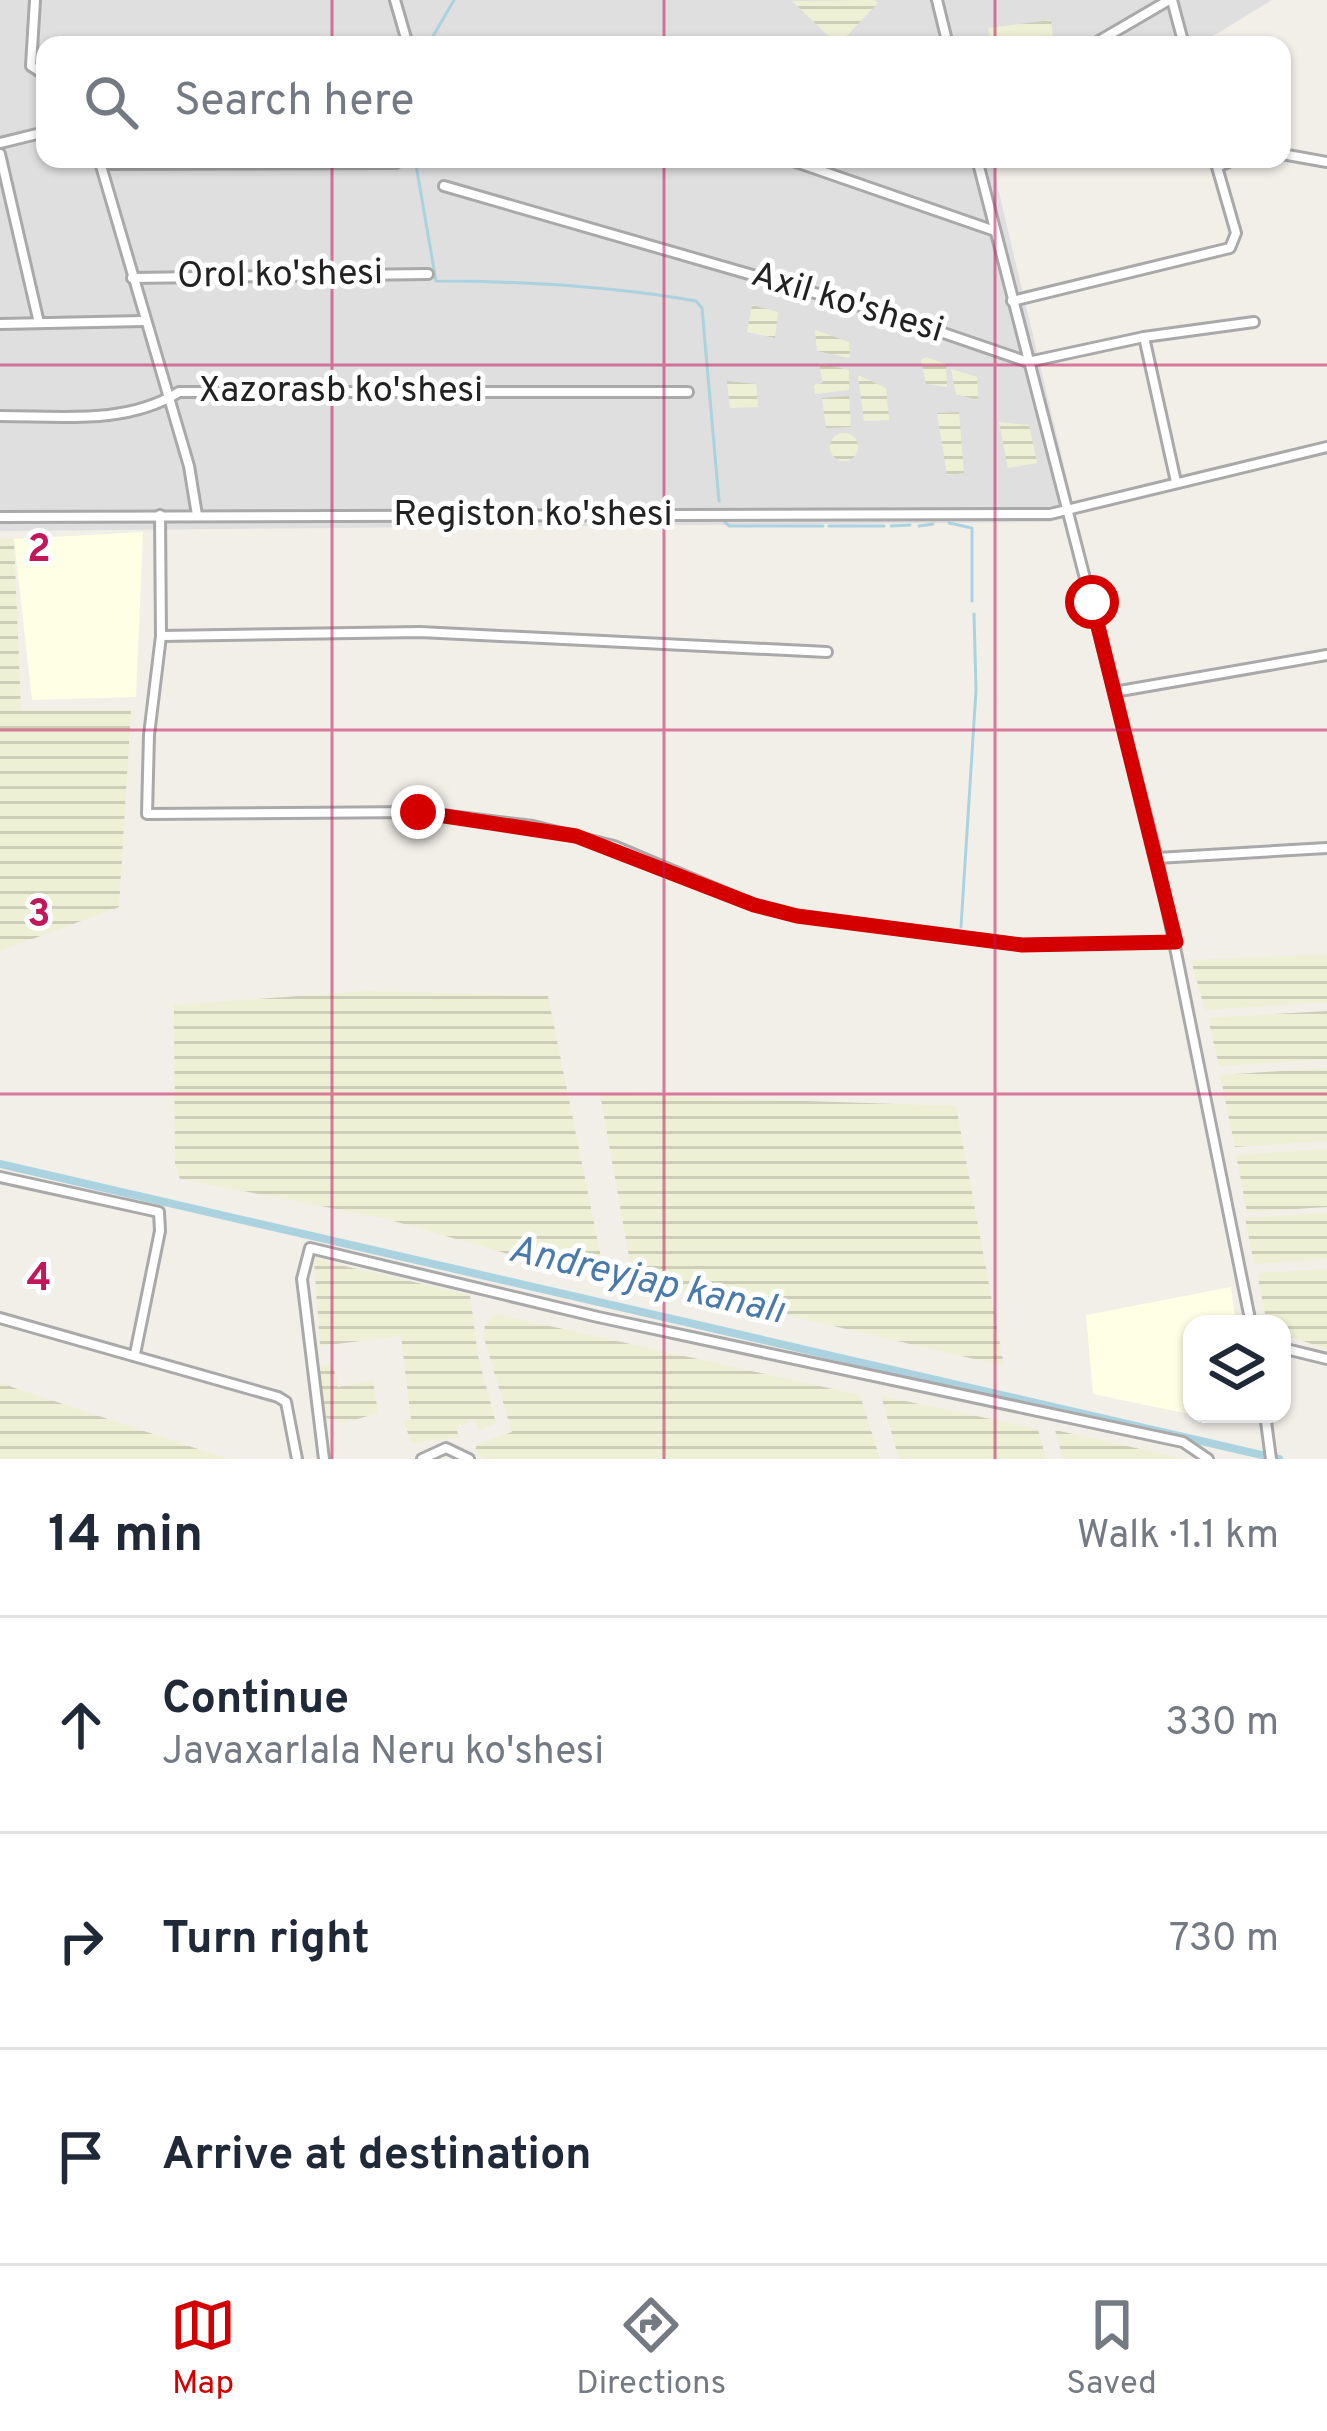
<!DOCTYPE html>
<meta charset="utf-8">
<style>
body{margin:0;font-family:Overpass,sans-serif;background:#f6f6f7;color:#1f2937}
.controls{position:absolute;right:36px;bottom:36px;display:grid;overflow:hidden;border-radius:24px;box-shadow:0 3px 9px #0004}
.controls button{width:108px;height:108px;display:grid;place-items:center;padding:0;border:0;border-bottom:3px solid #e0e1e3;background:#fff;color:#1f2937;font:60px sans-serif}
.stop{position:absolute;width:36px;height:36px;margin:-27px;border:9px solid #d40000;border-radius:50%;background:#fff}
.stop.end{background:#d40000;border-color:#fff;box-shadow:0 3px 12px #0008}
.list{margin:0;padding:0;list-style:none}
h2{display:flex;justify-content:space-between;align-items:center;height:156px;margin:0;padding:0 48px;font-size:51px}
h2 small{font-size:39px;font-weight:400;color:#747a83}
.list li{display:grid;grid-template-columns:78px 1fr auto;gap:36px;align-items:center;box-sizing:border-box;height:216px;padding:0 48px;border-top:3px solid #e0e1e3}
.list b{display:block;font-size:45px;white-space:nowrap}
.list p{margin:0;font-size:39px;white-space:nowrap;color:#747a83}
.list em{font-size:39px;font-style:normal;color:#747a83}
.icon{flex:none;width:66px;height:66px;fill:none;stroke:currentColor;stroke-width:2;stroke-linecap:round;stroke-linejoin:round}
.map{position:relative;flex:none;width:1327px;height:1459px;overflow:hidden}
.search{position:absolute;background:#fff;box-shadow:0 3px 9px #0004;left:36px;right:36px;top:36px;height:132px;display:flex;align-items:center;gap:30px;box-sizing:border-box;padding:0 42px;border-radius:24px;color:#747a83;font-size:45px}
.sheet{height:804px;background:#fff}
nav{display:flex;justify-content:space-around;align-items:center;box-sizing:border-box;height:168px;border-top:3px solid #e0e1e3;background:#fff;font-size:33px;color:#747a83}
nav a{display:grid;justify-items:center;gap:6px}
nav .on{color:#d40000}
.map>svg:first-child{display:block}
.residential{fill:#e0dfdf}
.education{fill:#ffffe5}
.farmland{fill:url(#farmland-rules)}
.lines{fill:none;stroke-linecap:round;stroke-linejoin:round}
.stream{stroke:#aad3df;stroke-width:3}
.canal{stroke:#aad3df;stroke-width:8}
.minor-casing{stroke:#a9a9a9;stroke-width:14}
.minor{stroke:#fff;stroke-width:8}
.route{stroke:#d40000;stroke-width:15}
.grid{fill:none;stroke:#c2185b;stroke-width:3;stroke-opacity:0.55}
.labels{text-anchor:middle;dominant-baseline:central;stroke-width:10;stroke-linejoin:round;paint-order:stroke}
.street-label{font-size:36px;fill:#222;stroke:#fff}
.water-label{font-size:39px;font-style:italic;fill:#4a7aab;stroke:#fff}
.grid-label{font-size:39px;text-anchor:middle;font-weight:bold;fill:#c2185b;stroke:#fff;stroke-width:10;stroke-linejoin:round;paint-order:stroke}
</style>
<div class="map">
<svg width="1327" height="1459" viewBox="0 0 1327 1459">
<defs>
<pattern id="farmland-rules" width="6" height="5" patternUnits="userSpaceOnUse" patternTransform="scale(3)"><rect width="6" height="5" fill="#eef0d5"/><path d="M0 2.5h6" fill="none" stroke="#ccceb7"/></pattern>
</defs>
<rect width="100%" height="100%" fill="#f2efe9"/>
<path class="residential" d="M0,0H1272L1198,45H45V159H991L1076,516L1049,522L0,531Z"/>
<g class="education">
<path d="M143,532L136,697L32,700L14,539Z"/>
<path d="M1231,1287L1236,1324H1192V1414H1236L1218,1420L1093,1394L1086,1315Z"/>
</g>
<g class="farmland">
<path d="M874,0L878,3L838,45L792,1Z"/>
<path d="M1051,20L1054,44L992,45L988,28Z"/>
<path d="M752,305L778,312L775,338L747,332Z"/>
<path d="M815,330L849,342L850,358L817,351Z"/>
<path d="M926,357L946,364L947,387L926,384L921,360Z"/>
<path d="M819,363L849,370V390L815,394L814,385L823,383Z"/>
<path d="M951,369L977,377L978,400L956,394Z"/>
<path d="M858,375L886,388L889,420L864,421Z"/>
<path d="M727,381L756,384L758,407L730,408Z"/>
<path d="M849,396L851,427L826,428L822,398Z"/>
<path d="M959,412L964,473L947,475L937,413Z"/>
<path d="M999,422L1029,425L1037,463L1008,468Z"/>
<circle cx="844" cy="447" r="14"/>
<path d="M0,539H14L21,710H131L119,907L0,951Z"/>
<path d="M1327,954V1002L1205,1010L1191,960Z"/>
<path d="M367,991L548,996L606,1282L383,1218L180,1179L175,1164L174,1005Z"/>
<path d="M1327,1011V1059L1219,1066L1208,1018Z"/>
<path d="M1327,1068V1141L1235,1147L1220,1075Z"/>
<path d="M600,1094L956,1106L1004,1366L633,1279Z"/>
<path d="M1327,1149V1207L1247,1212L1236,1155Z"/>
<path d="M1327,1213V1259L1254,1264L1245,1218Z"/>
<path d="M314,1259L470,1295L478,1356L496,1423L479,1431L475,1420L456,1427L459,1438L411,1443L404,1421L411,1419L401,1336L320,1346Z"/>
<path d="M1327,1269V1349L1282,1334V1324H1267L1257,1273Z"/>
<path d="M496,1314L860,1395L880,1459H483L475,1451L477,1444L512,1432L484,1338L485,1323Z"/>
<path d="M333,1363L338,1387L373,1380L378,1413L344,1423L326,1418L316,1366Z"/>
<path d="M0,1383L228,1459H0Z"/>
<path d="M881,1396L1038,1429L1046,1459H899Z"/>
<path d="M1055,1430L1185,1459H1063Z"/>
</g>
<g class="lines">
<g class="stream">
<path d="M428,45L454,0"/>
<path d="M415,159L436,281C525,281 609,286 696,301L702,308L719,501"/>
<path d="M724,521L729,526H823"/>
<path d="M949,523L972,528V601"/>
<path d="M829,526H884"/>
<path d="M891,526L910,525"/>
<path d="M919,526L933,524"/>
<path d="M961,927L976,690L974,614"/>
</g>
<path class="canal" d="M0,1164L1279,1459"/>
<g class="minor-casing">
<g id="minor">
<path d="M35,0L31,66L45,75"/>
<path d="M395,0L408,45"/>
<path d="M937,0L948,45"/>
<path d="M1172,0L1184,45"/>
<path d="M1092,45L1169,0"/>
<path d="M0,143L45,132"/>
<path d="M0,154L39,323"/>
<path d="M1282,154L1327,162"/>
<path d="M99,159L189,466L197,515"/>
<path d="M787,159L995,231"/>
<path d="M977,159L1157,858L1251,1324"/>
<path d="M102,164L396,163"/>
<path d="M444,186L891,315L1028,362L1144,337L1254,322"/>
<path d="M132,278L428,274"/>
<path d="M1012,301L1230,248L1236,233L1217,167L1235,159"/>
<path d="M0,324L144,321"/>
<path d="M1144,337L1176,482"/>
<path d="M0,416C61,416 126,425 179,392H688"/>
<path d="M160,515L161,636L149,735L147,814L418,812L533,826L614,846L754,905L798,916L1023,945L1176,942"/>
<path d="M0,517L1050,514L1327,447"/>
<path d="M161,636L420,632L827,652"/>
<path d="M1114,692L1327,655"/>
<path d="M1157,858L1327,848"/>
<path d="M0,1177L159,1212L160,1231L135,1354"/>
<path d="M0,1318L278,1397L286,1402L297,1459"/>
<path d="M1282,1348L1327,1359"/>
<path d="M1265,1414L1271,1459"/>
<path d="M324,1459L302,1279L310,1248L598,1317L1183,1442L1208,1459"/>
<path d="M422,1459L446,1448L469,1459"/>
</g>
</g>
<use href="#minor" class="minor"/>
</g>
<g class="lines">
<path class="route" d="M418,812L576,836L754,905L797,916L1022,945L1176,942L1092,602"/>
</g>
<path class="grid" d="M332,0V45M664,0V45M995,0V45M332,159V1459M664,159V1459M995,159V1459M0,365H1327M0,730H1327M0,1094H1327"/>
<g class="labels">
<g class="street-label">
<text transform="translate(280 276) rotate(-1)">Orol ko'shesi</text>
<text transform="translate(847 304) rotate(17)">Axil ko'shesi</text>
<text x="341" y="392">Xazorasb ko'shesi</text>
<text x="533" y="516">Registon ko'shesi</text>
</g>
<g class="water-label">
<text transform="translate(646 1282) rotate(13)">Andreyjap kanalı</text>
</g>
</g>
<g class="grid-label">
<text x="39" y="561">2</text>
<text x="39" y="926">3</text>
<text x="39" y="1290">4</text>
</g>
</svg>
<div class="controls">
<button><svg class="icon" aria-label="layers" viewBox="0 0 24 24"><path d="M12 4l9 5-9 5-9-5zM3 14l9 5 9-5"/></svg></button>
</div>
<div class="stop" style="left:1092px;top:602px"></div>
<div class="stop end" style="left:418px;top:812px"></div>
<div class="search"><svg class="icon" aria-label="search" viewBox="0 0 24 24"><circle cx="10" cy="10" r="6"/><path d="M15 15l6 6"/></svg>Search here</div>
</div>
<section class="sheet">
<h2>14 min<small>Walk · 1.1 km</small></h2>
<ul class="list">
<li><svg class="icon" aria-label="ahead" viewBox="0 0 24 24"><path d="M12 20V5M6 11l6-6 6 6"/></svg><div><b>Continue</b><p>Javaxarlala Neru ko'shesi</p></div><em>330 m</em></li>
<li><svg class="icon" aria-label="right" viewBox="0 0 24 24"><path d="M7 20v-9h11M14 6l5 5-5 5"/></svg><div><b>Turn right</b></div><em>730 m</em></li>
<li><svg class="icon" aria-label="arrive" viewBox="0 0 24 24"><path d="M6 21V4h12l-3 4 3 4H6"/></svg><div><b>Arrive at destination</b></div></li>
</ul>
</section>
<nav>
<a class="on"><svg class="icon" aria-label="map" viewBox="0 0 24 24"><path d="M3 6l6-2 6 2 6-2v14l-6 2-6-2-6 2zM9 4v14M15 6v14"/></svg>Map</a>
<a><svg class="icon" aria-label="directions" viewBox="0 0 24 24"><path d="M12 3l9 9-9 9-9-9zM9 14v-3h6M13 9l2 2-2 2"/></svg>Directions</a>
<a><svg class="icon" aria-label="saved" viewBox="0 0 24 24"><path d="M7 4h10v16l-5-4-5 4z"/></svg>Saved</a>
</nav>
